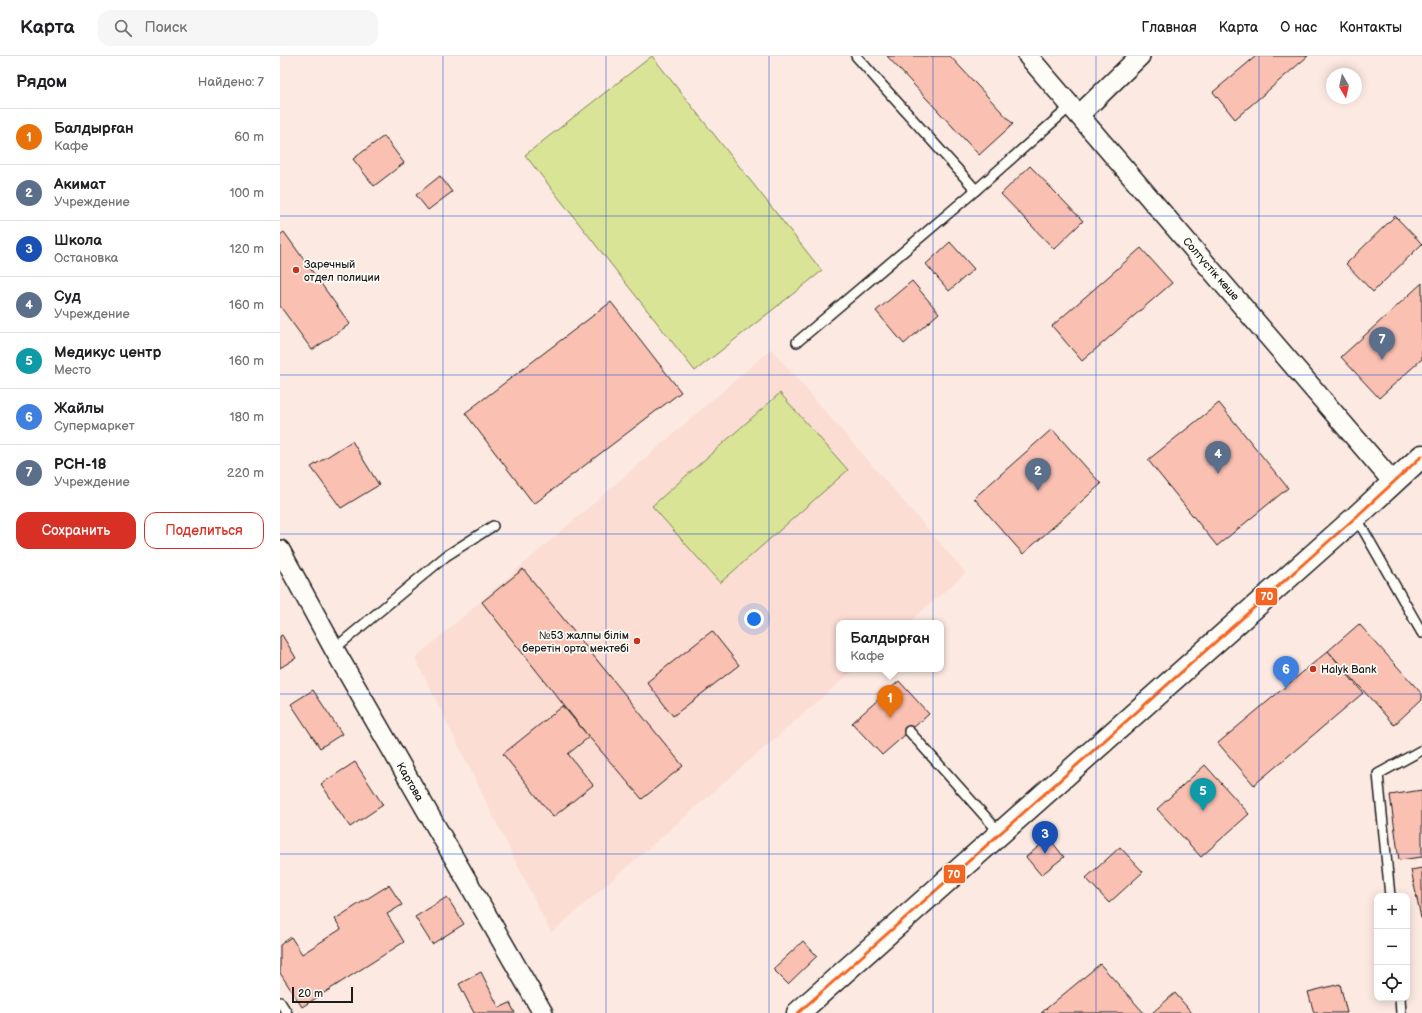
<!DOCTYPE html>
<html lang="ru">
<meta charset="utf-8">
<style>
body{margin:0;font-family:"Balsamiq Sans",sans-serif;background:#f6f6f6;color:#202124}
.controls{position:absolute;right:12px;bottom:12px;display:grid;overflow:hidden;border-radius:8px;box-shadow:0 2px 10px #0003}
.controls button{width:36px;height:36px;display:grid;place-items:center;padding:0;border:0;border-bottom:1px solid #e0e0e0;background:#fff;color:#202124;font:20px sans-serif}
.compass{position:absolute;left:1046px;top:12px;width:36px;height:36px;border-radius:50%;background:#fff;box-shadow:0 2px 10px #0003;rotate:171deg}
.scale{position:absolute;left:12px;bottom:10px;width:61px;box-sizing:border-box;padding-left:4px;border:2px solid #1c1c1c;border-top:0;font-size:11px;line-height:14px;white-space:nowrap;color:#1c1c1c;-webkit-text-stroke:3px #fdfcf7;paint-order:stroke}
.you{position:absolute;left:474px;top:563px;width:14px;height:14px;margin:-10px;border:3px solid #fff;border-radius:50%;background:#1a73e8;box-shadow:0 0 0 6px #1a73e833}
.badge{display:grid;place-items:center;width:26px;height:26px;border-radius:50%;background:#d93025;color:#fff;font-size:13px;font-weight:700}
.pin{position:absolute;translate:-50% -33px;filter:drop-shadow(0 1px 2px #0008)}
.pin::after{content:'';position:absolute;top:21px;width:14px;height:12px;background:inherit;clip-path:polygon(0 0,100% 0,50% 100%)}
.popup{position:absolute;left:556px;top:564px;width:108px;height:52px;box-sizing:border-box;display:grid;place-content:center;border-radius:8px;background:#fff;filter:drop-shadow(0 1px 3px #0005);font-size:13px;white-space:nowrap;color:#757577}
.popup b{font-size:15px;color:#202124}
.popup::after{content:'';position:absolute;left:50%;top:100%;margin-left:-8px;border:8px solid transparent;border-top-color:#fff}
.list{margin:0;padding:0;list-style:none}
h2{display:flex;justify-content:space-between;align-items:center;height:52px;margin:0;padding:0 16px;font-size:17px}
h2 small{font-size:13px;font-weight:400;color:#757577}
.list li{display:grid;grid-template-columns:26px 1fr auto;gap:12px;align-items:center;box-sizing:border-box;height:56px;padding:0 16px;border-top:1px solid #e0e0e0}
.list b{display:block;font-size:15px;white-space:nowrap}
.list p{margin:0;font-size:13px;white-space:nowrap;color:#757577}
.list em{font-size:13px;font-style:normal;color:#757577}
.actions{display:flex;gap:8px;padding:12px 16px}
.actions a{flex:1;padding:9px 0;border:1px solid #d93025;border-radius:12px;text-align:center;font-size:14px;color:#d93025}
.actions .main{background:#d93025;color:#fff}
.icon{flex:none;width:22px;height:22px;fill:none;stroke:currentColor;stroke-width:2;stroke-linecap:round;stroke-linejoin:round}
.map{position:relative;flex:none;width:1142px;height:957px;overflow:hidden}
header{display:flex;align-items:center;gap:24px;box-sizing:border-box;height:56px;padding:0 20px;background:#fff;border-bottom:1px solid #e0e0e0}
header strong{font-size:19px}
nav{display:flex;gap:22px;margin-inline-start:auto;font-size:14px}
.search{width:280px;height:36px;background:#f6f6f6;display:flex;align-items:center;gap:10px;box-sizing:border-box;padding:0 14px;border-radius:12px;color:#757577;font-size:15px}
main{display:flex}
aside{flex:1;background:#fff}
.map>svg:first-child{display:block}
.built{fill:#fbddd4}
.green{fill:#d9e496;stroke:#7a8059}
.building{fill:#fac0b2;stroke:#1c1c1c}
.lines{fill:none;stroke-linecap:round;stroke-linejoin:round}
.service-casing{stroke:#1c1c1c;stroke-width:12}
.minor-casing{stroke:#1c1c1c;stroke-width:22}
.tertiary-casing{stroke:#1c1c1c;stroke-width:25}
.service{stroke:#fdfcf7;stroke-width:9}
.minor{stroke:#fdfcf7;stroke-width:19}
.tertiary{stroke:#fdfcf7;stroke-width:22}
.bus-1-casing{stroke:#fdfcf7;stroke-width:6}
.bus-1{stroke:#f26522;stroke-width:3}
.grid{fill:none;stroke:#1d4ed8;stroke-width:1;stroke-opacity:0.55}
.poi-dot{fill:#c8321e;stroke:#fdfcf7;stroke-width:1.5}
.labels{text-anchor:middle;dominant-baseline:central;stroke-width:3.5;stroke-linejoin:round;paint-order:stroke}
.poi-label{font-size:11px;fill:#1c1c1c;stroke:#fdfcf7;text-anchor:start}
.street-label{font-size:11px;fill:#1c1c1c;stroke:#fdfcf7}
.line-badge{stroke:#fdfcf7;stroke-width:1.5}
.badge-label{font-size:11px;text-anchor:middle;font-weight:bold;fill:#fff}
</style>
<header>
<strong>Карта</strong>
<div class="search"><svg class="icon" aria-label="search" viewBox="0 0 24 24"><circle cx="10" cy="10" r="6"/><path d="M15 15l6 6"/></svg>Поиск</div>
<nav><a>Главная</a><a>Карта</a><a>О нас</a><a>Контакты</a></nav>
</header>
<main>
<aside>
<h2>Рядом<small>Найдено: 7</small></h2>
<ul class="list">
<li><span class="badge" style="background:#e8710a">1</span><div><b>Балдырған</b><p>Кафе</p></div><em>60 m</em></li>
<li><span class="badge" style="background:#5c6f8a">2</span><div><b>Акимат</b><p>Учреждение</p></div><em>100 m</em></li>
<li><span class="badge" style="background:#1a4fb4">3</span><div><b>Школа</b><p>Остановка</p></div><em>120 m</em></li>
<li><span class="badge" style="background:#5c6f8a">4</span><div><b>Суд</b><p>Учреждение</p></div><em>160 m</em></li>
<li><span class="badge" style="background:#0f9aa8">5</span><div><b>Медикус центр</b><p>Место</p></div><em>160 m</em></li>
<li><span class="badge" style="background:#3f7fe0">6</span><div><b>Жайлы</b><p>Супермаркет</p></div><em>180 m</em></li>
<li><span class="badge" style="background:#5c6f8a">7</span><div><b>PCH-18</b><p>Учреждение</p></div><em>220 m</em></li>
</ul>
<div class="actions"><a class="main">Сохранить</a><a>Поделиться</a></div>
</aside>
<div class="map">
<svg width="1142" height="957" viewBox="0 0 1142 957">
<rect width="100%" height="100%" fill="#fceae2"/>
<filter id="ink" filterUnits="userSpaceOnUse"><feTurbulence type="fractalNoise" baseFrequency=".025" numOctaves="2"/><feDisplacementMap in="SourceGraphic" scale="8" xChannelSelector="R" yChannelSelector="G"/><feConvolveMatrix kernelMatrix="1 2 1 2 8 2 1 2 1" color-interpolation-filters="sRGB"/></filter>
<g filter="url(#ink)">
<path class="built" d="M491,293L686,517L628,567H559V613H575L271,877L135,602Z"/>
<g class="green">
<path d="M372,0L542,215L415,315L245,99Z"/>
<path d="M500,337L568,414L440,527L372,450Z"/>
</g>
<g class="building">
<path d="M607,0H670L733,68L699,99Z"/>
<path d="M976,0H1028L955,63L933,36Z"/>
<path d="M104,80L124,107L94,130L73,103Z"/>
<path d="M750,110L803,165L774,193L721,138Z"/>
<path d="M160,120L172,136L148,154L136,139Z"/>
<path d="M1115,160L1142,188L1093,236L1066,208Z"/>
<path d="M4,176L70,268L32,294L0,250V179Z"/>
<path d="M670,186L694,213L669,235L646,208Z"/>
<path d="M861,192L892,227L802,305L772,270Z"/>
<path d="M632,225L659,257L624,288L596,255Z"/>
<path d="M1142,227V303L1099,342L1061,301Z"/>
<path d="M331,246L401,336L254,448L185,357Z"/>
<path d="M939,347L1008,432L937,490L868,404Z"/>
<path d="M772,373L821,428L743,498L694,442Z"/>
<path d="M72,385L99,429L61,452L31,411Z"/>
<path d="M243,513L403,710L362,743L309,681L202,546Z"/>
<path d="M1079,568L1142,638V643L1114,669L1048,595Z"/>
<path d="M432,575L459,609L393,660L367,626Z"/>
<path d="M2,579L16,602L0,612V580Z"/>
<path d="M1048,595L1083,637L974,729L938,687Z"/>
<path d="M619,625L649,658L602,699L572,667Z"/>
<path d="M33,634L62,678L40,692L11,648Z"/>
<path d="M283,650L309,681L288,698L313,729L273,761L223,698Z"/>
<path d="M75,706L103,749L70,771L41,728Z"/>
<path d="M925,709L969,758L921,801L877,753Z"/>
<path d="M1142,734V801L1119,804L1110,739Z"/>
<path d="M769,782L784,801L761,819L746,801Z"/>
<path d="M840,791L863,816L829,847L806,822Z"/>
<path d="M1142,812V862H1141L1131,814Z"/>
<path d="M109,829L122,849L107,858L124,886L22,951L0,917V889L11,881L22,898L61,873L55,863Z"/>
<path d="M167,841L184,868L152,888L135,861Z"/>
<path d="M523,885L537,900L508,928L493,913Z"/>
<path d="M820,908L864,957H761Z"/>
<path d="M201,916L219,952L230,947L235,957H194L179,928Z"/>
<path d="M1060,928L1067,957H1034L1028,936Z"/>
<path d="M895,937L912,957H872Z"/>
</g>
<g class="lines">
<g class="service-casing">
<g id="service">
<path d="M576,0L696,134"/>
<path d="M517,286L696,134L791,50"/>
<path d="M1076,461L1142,577"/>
<path d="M54,593L166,500L213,470"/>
<path d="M629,675L720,777"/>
<path d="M1110,840L1098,718L1142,694"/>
<path d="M1120,942L1121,957"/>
<path d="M0,946L7,957"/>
</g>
</g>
<g class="minor-casing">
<g id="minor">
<path d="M748,0L1113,426"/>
<path d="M799,59L860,0"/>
<path d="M0,494L54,593L263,957"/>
</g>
</g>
<g class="tertiary-casing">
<path id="tertiary" d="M518,957L1076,461L1142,400"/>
</g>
<use href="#service" class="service"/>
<use href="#minor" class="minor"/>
<use href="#tertiary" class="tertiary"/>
<g class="bus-1-casing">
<path id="bus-1" d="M518,957L1076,461L1142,400"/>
</g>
<use href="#bus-1" class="bus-1"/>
</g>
</g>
<path class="grid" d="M163,0V957M326,0V957M489,0V957M653,0V957M816,0V957M979,0V957M0,160H1142M0,319H1142M0,478H1142M0,638H1142M0,798H1142"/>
<g class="poi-dot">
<circle cx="16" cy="214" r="4"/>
<circle cx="357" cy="585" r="4"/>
<circle cx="1033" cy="613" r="4"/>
</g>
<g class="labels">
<g class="poi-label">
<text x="24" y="208">Заречный<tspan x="24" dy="13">отдел полиции</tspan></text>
<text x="349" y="579" text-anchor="end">№53 жалпы білім<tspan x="349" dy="13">беретін орта мектебі</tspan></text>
<text x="1041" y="613">Halyk Bank</text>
</g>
<g class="street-label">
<text transform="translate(931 213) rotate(49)">Солтүстік көше</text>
<text transform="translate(130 726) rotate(60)">Картова</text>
</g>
</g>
<g class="line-badge">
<rect x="975" y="531" width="23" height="19" rx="4" fill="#f26522"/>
<rect x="663" y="808" width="23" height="20" rx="4" fill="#f26522"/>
</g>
<g class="badge-label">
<text x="987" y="544">70</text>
<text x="674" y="822">70</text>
</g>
</svg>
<div class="controls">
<button>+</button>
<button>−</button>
<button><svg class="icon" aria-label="locate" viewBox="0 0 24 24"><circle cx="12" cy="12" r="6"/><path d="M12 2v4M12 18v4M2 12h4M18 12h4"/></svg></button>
</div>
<svg class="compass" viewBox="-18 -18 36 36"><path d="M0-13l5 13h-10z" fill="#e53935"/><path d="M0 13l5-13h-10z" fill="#757577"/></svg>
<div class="scale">20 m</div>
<div class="you"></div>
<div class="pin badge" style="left:610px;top:662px;background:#e8710a">1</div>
<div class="popup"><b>Балдырған</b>Кафе</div>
<div class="pin badge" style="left:758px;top:435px;background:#5c6f8a">2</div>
<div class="pin badge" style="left:765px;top:798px;background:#1a4fb4">3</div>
<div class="pin badge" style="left:938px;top:418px;background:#5c6f8a">4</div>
<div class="pin badge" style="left:923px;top:755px;background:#0f9aa8">5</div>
<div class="pin badge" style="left:1006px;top:633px;background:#3f7fe0">6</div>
<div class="pin badge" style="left:1102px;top:304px;background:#5c6f8a">7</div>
</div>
</main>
